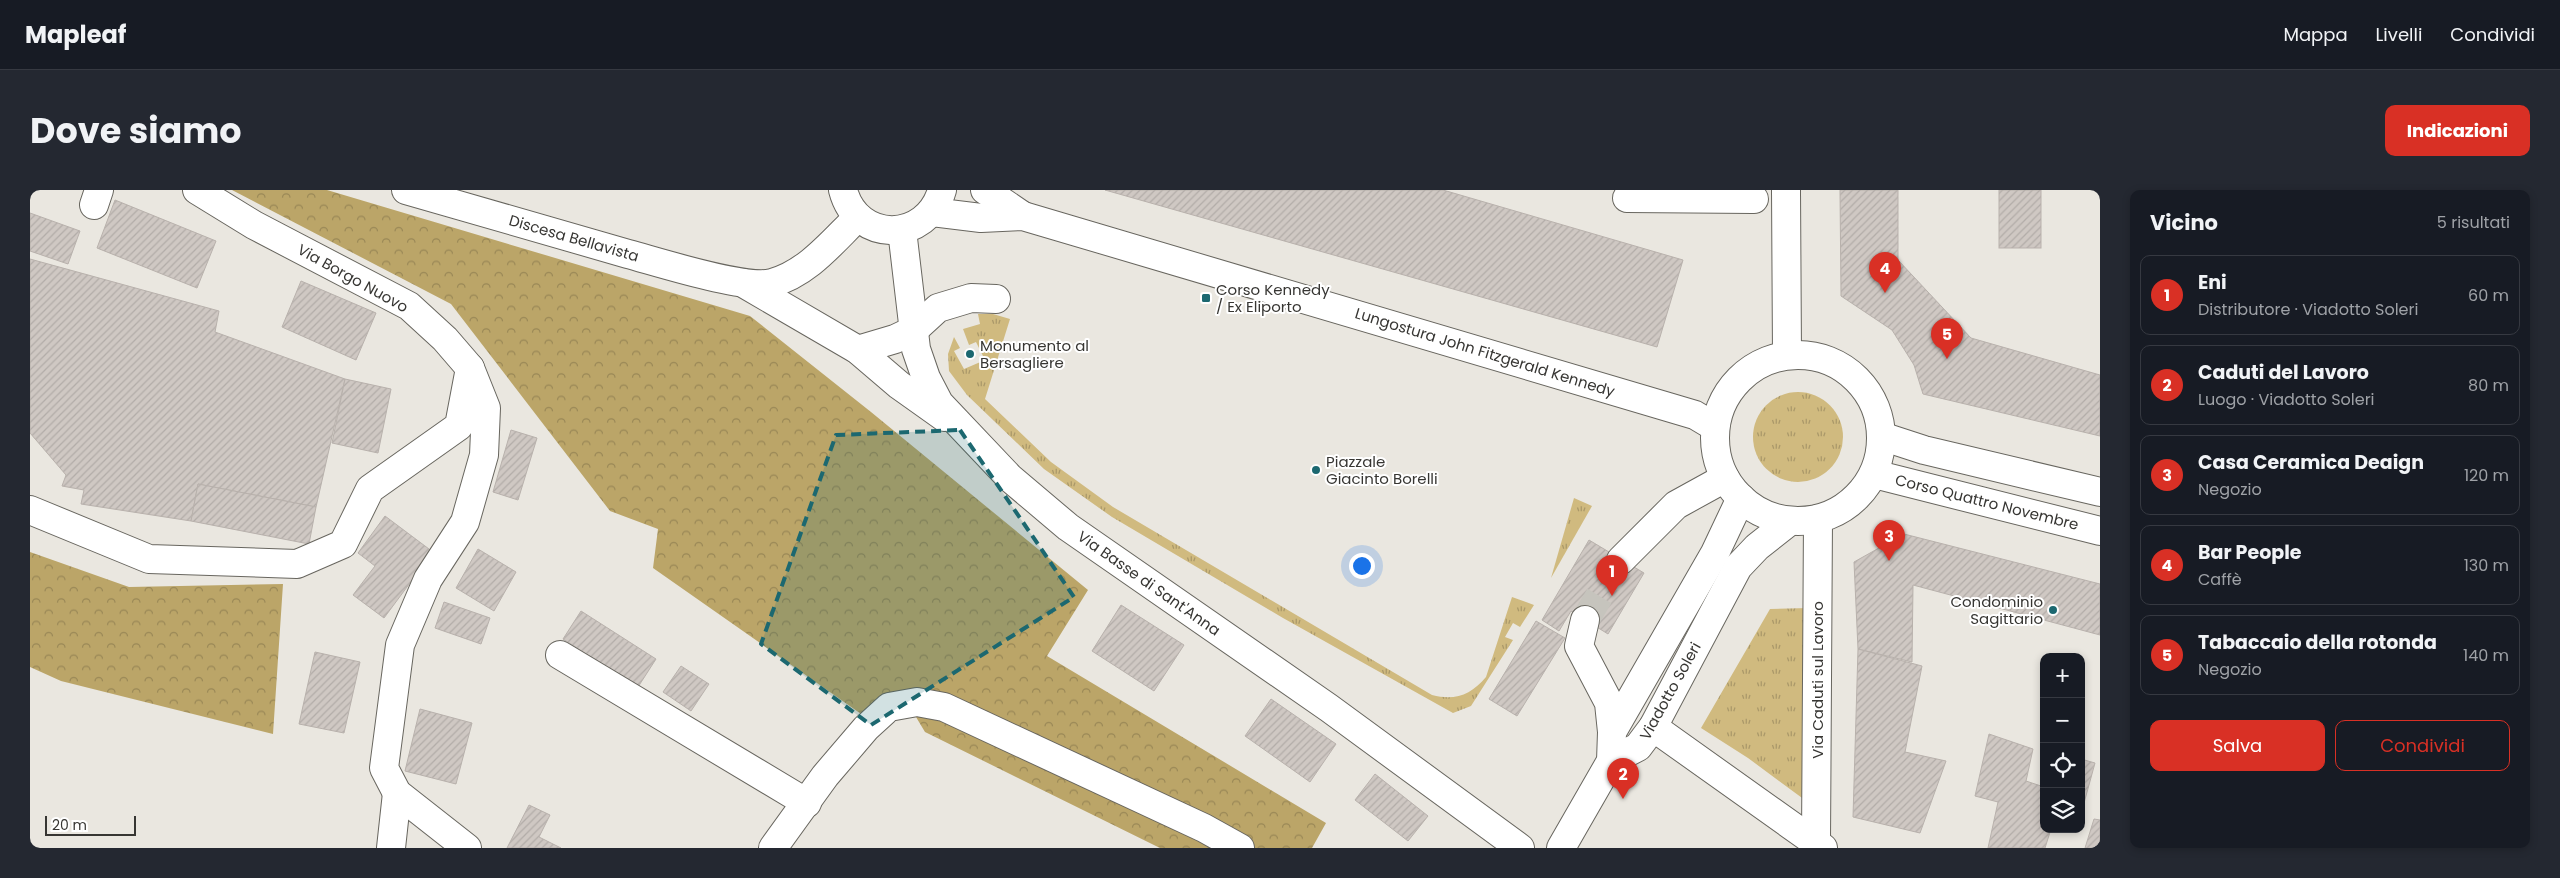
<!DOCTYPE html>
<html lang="it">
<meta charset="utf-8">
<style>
body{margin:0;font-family:Poppins,sans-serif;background:#242831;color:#f1f3f6}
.controls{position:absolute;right:15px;bottom:15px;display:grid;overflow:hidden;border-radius:10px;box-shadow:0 2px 8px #0003}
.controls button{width:45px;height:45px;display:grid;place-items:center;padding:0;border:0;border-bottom:1px solid #363941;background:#171b24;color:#f1f3f6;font:25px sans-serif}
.scale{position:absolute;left:15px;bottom:12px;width:91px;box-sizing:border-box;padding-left:5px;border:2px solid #373633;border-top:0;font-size:14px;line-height:18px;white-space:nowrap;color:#373633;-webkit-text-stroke:4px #fff;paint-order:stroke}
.you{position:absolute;left:1331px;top:375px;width:18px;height:18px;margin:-12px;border:4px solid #fff;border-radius:50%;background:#1a73e8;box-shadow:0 0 0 8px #1a73e833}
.badge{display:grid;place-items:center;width:32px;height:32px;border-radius:50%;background:#d93025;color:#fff;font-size:16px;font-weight:700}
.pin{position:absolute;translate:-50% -41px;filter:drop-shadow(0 1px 2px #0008)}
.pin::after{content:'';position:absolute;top:26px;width:18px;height:15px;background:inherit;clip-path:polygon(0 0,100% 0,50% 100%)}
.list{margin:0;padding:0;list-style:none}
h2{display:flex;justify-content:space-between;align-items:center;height:65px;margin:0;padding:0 20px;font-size:21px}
h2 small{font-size:16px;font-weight:400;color:#9ea1a6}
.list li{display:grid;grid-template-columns:32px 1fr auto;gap:15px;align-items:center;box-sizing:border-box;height:80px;margin:0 10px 10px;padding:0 10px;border:1px solid #363941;border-radius:10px}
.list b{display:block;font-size:19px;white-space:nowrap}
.list p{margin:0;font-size:16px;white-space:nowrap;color:#9ea1a6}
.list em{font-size:16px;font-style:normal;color:#9ea1a6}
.actions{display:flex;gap:10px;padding:15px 20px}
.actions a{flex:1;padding:11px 0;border:1px solid #d93025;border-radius:10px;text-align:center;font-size:18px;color:#d93025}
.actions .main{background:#d93025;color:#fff}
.icon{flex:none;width:28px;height:28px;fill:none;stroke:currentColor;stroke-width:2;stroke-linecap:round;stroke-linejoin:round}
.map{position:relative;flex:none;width:2070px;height:658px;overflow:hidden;border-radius:10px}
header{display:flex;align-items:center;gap:30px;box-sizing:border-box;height:70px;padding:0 25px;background:#171b24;border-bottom:1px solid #363941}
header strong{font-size:24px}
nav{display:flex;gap:28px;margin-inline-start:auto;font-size:18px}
.intro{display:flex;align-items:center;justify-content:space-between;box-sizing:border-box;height:120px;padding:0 30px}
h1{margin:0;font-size:35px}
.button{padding:12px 22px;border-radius:10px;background:#d93025;color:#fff;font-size:18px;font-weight:700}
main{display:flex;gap:30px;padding:0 30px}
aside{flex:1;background:#171b24;border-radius:10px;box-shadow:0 2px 8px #0003}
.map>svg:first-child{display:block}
.grass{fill:url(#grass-tufts)}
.forest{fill:url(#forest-crowns)}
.building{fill:url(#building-hatch);stroke:#b8b1ac}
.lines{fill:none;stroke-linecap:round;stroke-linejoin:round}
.minor-tunnel{stroke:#c6c4bd;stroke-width:28;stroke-dasharray:28 14;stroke-linecap:butt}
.minor-casing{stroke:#68665f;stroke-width:30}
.major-casing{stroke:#68665f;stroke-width:30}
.minor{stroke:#fff;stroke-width:28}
.major{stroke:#fff;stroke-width:28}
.marked{fill:#1c6870;fill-opacity:0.2;stroke:#1c6870;stroke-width:4;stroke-dasharray:10 6;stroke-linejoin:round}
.poi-dot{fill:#1c6870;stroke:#fff;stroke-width:2}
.labels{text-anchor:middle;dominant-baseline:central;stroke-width:4;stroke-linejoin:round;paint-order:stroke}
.street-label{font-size:15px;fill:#373633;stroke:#fff}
.poi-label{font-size:15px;fill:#373633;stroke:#fff;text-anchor:start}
</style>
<header>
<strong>Mapleaf</strong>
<nav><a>Mappa</a><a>Livelli</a><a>Condividi</a></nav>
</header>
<div class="intro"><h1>Dove siamo</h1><a class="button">Indicazioni</a></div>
<main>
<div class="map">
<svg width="2070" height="658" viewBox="0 0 2070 658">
<defs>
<pattern id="grass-tufts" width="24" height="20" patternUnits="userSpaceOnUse" patternTransform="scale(1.25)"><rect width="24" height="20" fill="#d0ba7f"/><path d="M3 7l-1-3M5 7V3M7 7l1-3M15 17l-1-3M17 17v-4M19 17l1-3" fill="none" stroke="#aa9869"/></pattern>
<pattern id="forest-crowns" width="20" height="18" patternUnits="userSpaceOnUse" patternTransform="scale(1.25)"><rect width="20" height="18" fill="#bba568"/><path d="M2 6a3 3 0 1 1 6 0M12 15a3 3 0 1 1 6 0" fill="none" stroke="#998756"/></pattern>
<pattern id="building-hatch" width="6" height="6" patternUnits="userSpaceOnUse" patternTransform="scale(1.25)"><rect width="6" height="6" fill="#cfc8c3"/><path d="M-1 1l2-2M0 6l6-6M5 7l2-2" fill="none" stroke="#b2aca8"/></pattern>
</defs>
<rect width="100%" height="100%" fill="#eae7e0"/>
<g class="grass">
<path d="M948,124H963L980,129L955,209L1021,272L1083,317L1402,505C1425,511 1441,505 1456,487L1482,407L1504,415L1490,437L1483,433L1475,447L1483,450L1441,516L1423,523L1253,428L1082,327L1014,279L937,205L919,181L918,164L924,147L930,158L924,161L934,179L955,170L946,152L939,155L933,139L950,134Z"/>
<circle cx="1768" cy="247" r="45"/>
<path d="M1544,308L1562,316L1521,388Z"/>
<path d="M1779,418L1783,616L1718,568L1671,538L1740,419Z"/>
</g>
<g class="forest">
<path d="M202,0H297L720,126L841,222L1058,400L1017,466L1296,633L1282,658H1130L895,542L871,502L834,526L623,378L628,339L580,321L421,114Z"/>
<path d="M0,362L99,397L253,394L243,544L31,491L0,477Z"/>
</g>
<g class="building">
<path d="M1075,0H1413L1653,70L1627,157Z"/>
<path d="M1810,0H1868V70L1941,148L2070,185V246L1893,204L1884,175L1862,140L1811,106Z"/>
<rect x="1969" y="0" width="42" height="58"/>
<path d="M85,10L186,51L167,98L67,58Z"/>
<path d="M0,23L50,41L38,74L0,61Z"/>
<path d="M0,69L189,121L185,142L315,189L286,317L168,294L161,331L51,314L54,300L32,296L36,285L0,243Z"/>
<path d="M271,91L346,123L326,170L252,137Z"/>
<path d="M315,189L361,199L348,263L302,253Z"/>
<path d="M481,240L507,248L488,310L463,302Z"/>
<path d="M168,294L286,317L279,354L161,331Z"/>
<path d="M355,326L403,362L354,428L323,405L345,376L328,363Z"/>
<path d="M1874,344L2070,394V445L1883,395L1882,472L1828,459L1824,372Z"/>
<path d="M1559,350L1614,383L1578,444L1541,421L1529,441L1512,430Z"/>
<path d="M448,359L486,382L464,421L426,398Z"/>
<path d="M414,412L460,428L451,454L405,438Z"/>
<path d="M1091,415L1154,455L1124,501L1062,461Z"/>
<path d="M551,421L626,469L608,497L533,449Z"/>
<path d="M1506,431L1535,448L1487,526L1459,509Z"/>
<path d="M1828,459L1892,476L1875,562L1916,571L1890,643L1823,627Z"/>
<path d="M285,462L330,472L314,543L269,534Z"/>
<path d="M651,476L679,494L661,521L633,502Z"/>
<path d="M1241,509L1306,554L1280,592L1215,546Z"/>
<path d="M390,519L442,533L426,594L375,581Z"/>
<path d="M1959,544L2003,559L1996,591L2014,597V639H2021L2015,658H1958L1968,612L1945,606Z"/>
<path d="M2051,569L2065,573L2051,624Z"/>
<path d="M1345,584L1398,626L1378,651L1325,610Z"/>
<path d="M499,615L520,625L509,647L531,658H477Z"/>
<path d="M2064,629L2070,630V658H2055Z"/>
</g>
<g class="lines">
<path class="minor-tunnel" d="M1555,430L1591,370"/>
<g class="minor-casing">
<g id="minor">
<path d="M167,0L224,35L379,116L415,149L440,178L456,218L454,265L435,332L398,389L370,455L354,578L367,603L437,658"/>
<path d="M376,0C450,21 524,42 598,64C628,72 715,100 742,93C778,83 802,52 828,27"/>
<path d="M1756,0L1757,165"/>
<path d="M1597,8L1724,9"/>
<path d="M64,15L69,0"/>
<path d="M872,40L886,159L896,188L909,213L980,288L1038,337L1299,518L1490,658"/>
<path d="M713,93L828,160L869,195L914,227"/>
<path d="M828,160L865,149L884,140L908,118L941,108L966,109"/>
<path d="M0,320L119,369L267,374L313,354L340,299L429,236L440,178"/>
<path d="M1591,370L1646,315L1695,288"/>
<path d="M1555,430L1549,456L1579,513L1582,542"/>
<path d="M530,465L777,613"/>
<path d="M1623,537L1793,658"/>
<path d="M1786,651L1788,329"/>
<path d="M361,658L367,603"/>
<path d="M743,658L795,586L836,538L859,517L887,512L914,517L1174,638L1210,658"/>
</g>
</g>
<g class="major-casing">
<g id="major">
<path d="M813,0C827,54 897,53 912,0"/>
<path d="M955,0L993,26"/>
<path d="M902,22L951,28L993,26L1638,217L1665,225L1685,237"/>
<circle cx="1768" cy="248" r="83"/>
<path d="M1851,246L1894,260L2070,302"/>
<path d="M1844,284L2070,341"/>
<path d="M1581,571L1608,557L1623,537L1708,377L1727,357L1760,331"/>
<path d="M1531,658L1581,571L1582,542L1685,363L1711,308"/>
</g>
</g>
<use href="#minor" class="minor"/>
<use href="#major" class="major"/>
</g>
<path class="marked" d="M930,240L1044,407L841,535L731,454L806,245Z"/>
<g class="poi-dot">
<rect x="1171" y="103" width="10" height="10" rx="2.5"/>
<circle cx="940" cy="164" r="5"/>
<circle cx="1286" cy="280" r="5"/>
<circle cx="2023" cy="420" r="5"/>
</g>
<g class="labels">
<g class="street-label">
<text transform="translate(544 48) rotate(16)">Discesa Bellavista</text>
<text transform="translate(323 88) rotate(29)">Via Borgo Nuovo</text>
<text transform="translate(1455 162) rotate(17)">Lungostura John Fitzgerald Kennedy</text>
<text transform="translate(1957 312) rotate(14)">Corso Quattro Novembre</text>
<text transform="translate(1119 393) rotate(35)">Via Basse di Sant'Anna</text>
<text transform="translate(1787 490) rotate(-90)">Via Caduti sul Lavoro</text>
<text transform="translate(1640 501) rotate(-61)">Viadotto Soleri</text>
</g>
<g class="poi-label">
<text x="1186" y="99">Corso Kennedy<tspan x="1186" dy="17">/ Ex Eliporto</tspan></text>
<text x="950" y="155">Monumento al<tspan x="950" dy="17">Bersagliere</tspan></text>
<text x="1296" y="271">Piazzale<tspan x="1296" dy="17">Giacinto Borelli</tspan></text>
<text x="2013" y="411" text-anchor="end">Condominio<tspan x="2013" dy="17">Sagittario</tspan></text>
</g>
</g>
</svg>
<div class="controls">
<button>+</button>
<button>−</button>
<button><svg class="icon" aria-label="locate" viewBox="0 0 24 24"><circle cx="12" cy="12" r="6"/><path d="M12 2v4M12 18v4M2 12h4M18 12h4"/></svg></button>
<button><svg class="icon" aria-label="layers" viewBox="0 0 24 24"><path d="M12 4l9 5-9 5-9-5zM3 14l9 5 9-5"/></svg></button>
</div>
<div class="scale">20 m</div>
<div class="you"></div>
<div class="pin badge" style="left:1582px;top:406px">1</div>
<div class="pin badge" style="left:1593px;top:609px">2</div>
<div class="pin badge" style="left:1859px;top:371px">3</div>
<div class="pin badge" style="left:1855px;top:103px">4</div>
<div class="pin badge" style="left:1917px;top:169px">5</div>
</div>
<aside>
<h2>Vicino<small>5 risultati</small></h2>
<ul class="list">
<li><span class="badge">1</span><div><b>Eni</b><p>Distributore · Viadotto Soleri</p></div><em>60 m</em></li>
<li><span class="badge">2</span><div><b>Caduti del Lavoro</b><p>Luogo · Viadotto Soleri</p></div><em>80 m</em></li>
<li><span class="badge">3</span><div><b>Casa Ceramica Deaign</b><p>Negozio</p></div><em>120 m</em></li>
<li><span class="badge">4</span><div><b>Bar People</b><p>Caffè</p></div><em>130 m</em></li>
<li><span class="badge">5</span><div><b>Tabaccaio della rotonda</b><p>Negozio</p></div><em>140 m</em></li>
</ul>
<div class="actions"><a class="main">Salva</a><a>Condividi</a></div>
</aside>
</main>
